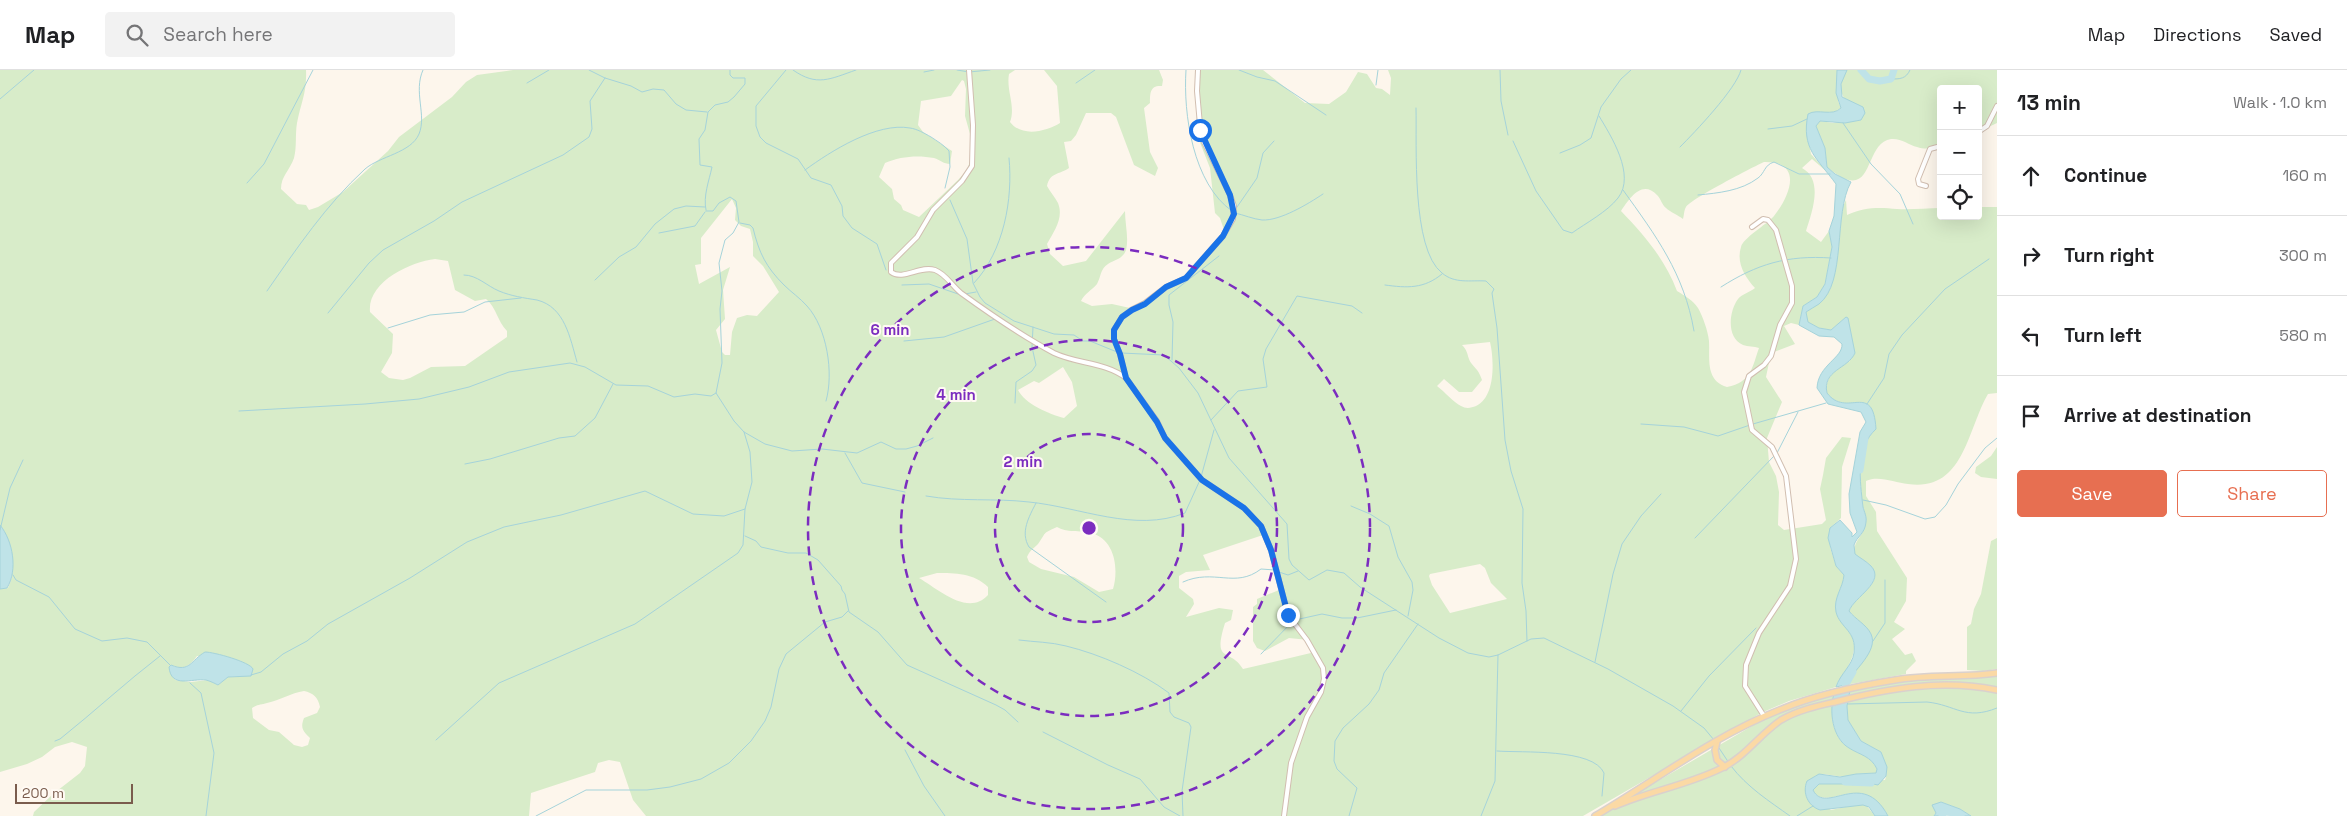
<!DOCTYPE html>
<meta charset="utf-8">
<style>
body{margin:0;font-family:"Space Grotesk",sans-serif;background:#f2f2f2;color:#202124}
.controls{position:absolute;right:15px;top:15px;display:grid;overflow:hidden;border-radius:5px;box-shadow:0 5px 20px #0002}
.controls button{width:45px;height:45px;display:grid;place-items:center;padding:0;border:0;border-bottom:1px solid #e0e0e0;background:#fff;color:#202124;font:25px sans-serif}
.scale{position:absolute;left:15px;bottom:12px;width:118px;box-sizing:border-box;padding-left:5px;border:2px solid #7a5c4d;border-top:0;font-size:14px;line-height:18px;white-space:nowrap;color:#7a5c4d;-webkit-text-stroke:4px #fffaf3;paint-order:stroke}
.stop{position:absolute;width:15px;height:15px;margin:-11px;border:4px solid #1a73e8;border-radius:50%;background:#fff}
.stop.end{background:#1a73e8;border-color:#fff;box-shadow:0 1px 5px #0008}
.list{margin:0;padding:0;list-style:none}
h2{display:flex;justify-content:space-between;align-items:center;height:65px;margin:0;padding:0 20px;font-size:21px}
h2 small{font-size:16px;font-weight:400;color:#757577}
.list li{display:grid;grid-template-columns:32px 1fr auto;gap:15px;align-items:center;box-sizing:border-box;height:80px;padding:0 20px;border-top:1px solid #e0e0e0}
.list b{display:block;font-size:19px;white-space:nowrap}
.list em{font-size:16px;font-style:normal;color:#757577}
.actions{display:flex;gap:10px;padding:15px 20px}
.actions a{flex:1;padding:11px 0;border:1px solid #e76f51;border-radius:5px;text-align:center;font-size:18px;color:#e76f51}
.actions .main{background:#e76f51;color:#fff}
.icon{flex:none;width:28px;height:28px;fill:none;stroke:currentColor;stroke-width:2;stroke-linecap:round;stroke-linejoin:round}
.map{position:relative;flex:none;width:1997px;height:746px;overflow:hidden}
header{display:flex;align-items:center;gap:30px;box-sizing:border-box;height:70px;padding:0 25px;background:#fff;border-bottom:1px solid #e0e0e0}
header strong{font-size:24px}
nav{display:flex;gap:28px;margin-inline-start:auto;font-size:18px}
.search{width:350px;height:45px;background:#f2f2f2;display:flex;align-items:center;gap:12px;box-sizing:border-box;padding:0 18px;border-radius:5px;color:#757577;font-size:19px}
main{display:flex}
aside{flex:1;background:#fff}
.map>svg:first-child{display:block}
.green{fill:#d8ecc9;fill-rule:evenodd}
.water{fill:#bfe3e8;stroke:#a5d3da}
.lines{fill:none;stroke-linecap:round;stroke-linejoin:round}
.stream{stroke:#a5d3da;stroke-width:1}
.river{stroke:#bfe3e8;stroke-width:7}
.minor-casing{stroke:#d1beb0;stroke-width:6}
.major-casing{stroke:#dad1cd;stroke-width:8}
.minor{stroke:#fff;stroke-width:4}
.major{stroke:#fbd9a5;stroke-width:5}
.route{stroke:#1a73e8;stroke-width:6}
.ring{fill:none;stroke:#7b2cbf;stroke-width:2.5;stroke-dasharray:9 6}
.centre{fill:#7b2cbf;stroke:#fffaf3;stroke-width:2.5}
.ring-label{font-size:15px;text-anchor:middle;font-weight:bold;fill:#7b2cbf;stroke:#fffaf3;stroke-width:4;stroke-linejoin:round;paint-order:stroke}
</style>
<header>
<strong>Map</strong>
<div class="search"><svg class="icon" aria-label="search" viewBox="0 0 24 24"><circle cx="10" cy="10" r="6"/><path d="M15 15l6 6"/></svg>Search here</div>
<nav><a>Map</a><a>Directions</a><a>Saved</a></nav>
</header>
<main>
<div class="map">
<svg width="1997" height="746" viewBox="0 0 1997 746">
<rect width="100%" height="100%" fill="#fdf6ec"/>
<g class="green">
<path d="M0,0H306C307,23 301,32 297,53C295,65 297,77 294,88C290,100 281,106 281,119L297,134L306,135L309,140L318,137L343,122L388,81L399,67L452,27L466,12L477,5L513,0H1015L1009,4C1006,21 1016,36 1010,52C1022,68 1047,61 1060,53L1057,16L1044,0H1159L1163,10L1162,16C1150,15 1150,23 1150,33L1144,38L1150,82L1158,98L1155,106L1134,95L1116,47L1111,43H1086L1076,65L1071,71L1064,72L1069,98C1059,105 1050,102 1047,116C1050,122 1055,127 1058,133C1064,148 1054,161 1047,174L1050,184L1063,196L1086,191L1125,141C1125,154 1129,168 1126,180C1123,189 1114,190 1108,194C1100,199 1101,207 1097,214C1091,221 1085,223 1081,231L1092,236L1112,234L1130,238L1149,228L1168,214L1185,207L1225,163L1220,148L1215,143L1210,98L1197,65L1196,0H1263L1305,33L1329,34L1346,22L1358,2L1367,4L1376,18L1382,19L1390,25L1391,8L1388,0H1837L1838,31L1841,38L1835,42H1829L1806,59L1811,84L1826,101L1812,89L1802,98C1824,110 1812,142 1806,161L1821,172L1829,161L1832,177L1825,214L1817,227L1803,236L1799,255L1791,253L1784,256L1795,274L1771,283L1766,307L1782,332L1767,368L1769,392L1776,406L1779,422L1778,455L1784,460L1822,454L1826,450L1820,419L1823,405L1826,388L1842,367L1851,368L1842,397L1841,448L1830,458V477L1836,496L1844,505L1843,513L1839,522L1838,547C1855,566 1860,576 1846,600C1843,605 1838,610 1836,617L1789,631L1761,643L1583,746H646L633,730L620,692L609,690L598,693L595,702L531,723L529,746H33L34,742L53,724L80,703L85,696L87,677L72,672L55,677L42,687L27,694L0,702V519L8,518C17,501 11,470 0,455ZM962,10L964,11L966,19L965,46L970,64V91L967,100L958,110L919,147L903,140L901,135L894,129L892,119L879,107L885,93C900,86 919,85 934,88C940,90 944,94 950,94L952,81L923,62L918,55L921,31L951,26ZM1764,92C1804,91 1790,126 1774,146C1766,155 1743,168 1741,177C1736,193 1745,207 1755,218C1750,222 1742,224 1738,229C1729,241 1726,268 1743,275C1748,277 1754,276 1759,278C1752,297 1752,312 1727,317C1705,310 1710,289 1709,271C1708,261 1703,247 1698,238C1693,230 1685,226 1677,221C1665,189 1644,165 1621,141C1629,129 1642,109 1657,125C1661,129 1662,135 1666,138C1670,142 1678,145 1683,149C1684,146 1684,140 1686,137C1691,129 1753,97 1764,92ZM732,129L736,138L735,150L741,156L750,159L753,172V186L763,196L779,222L757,246L747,245L737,248L732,262L730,285H725L722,282L716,260L725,249L723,220L730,197L699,214L695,195L701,194V168ZM435,189L448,191L455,220L475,231L486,229C497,238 497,251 507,261V267L465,296L431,297L410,308L403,310L389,308L381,302L392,283L393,264L370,242C367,212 410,192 435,189ZM1490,272C1494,289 1496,327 1476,336C1471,338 1466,339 1461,336C1453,332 1445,322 1437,316L1444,309L1459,322H1472L1482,310C1478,297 1472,297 1469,289C1467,283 1467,280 1462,275ZM1063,297L1072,312L1077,336L1064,348C1049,344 1025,334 1018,320L1034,311L1039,313ZM1057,457C1066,463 1080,460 1091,463C1115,469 1119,499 1113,519L1099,522L1074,507L1041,499L1029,492L1027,487C1030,480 1033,479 1038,474C1047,462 1041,464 1057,457ZM1263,465L1274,488L1279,520L1257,529V534L1253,537V571L1257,578L1265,581L1289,568L1309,570L1315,582L1243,599C1230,577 1212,595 1225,553L1231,550L1233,540L1219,538L1186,547L1194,534L1193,529L1179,518V506L1186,502L1210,500L1203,485ZM1480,494L1485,498L1491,513L1507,529L1450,543L1432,515L1429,506L1430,504ZM937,503C955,503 974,503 988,517V525C968,547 938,519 919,508ZM197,586L241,591L237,607H228L218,615L208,610L191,612L175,610L171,595C183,600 189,597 197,586ZM304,621C313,623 318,627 320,637L317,643L304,648C300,658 303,661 310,668L308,675L302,677L294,675L279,662L269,660L253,648L252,638C258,634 261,635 267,633C280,630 291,623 304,621Z"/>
<path d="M1847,0H1997V53L1978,62V19H1941V77C1933,78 1925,80 1917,77C1909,75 1901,68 1891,69C1862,73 1876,138 1827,97L1825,78L1816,56L1820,51L1833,53L1861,50C1848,31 1832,24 1847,0Z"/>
<path d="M1846,130L1847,145C1864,137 1879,137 1897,139C1911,140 1926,138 1941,138V146H1978V137H1997V323L1988,324C1967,360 1964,422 1908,414C1895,413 1879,405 1866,411V426L1876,442L1877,461L1907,508L1906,531L1894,552L1905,559L1892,569L1905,585L1912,583L1916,591L1906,601V604L1845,615L1856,601L1859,552L1849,541C1854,527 1886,512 1871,496C1866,491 1860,488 1854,484C1854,468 1864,467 1866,452C1867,448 1864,442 1863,437C1860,411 1855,378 1876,359L1861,332C1848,334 1836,335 1827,323C1824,306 1838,298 1850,291L1846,247L1831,260L1819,258L1807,252L1806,242C1813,236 1821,233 1826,225C1843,198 1831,156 1846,130Z"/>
<path d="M1997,377V409L1981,407L1975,403L1976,397L1991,386Z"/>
<path d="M1997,468V599L1983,601L1967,600V557L1971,554L1974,539L1981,524L1991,471Z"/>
<path d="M1963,606L1983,608L1997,606V746H1971L1960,739L1941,732L1934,746H1888C1861,697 1826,746 1812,719L1817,714H1844L1858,711L1885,710C1889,699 1884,692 1881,682L1861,671L1848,650L1847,636L1850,620L1913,610Z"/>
<path d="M1834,624C1829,642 1832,668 1849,678C1860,685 1871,686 1877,699L1876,703L1856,704L1844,707L1823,704L1815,706L1806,714V724L1831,740L1855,735H1866L1875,746H1603V743L1764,649L1796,635Z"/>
</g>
<g class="water">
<path d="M1837,0H1847L1841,14L1842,27L1863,37L1865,43L1861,50L1845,53L1820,51L1816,56L1825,78L1827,97L1835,104L1851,112C1833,144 1847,212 1819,234C1815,237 1810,239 1806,242L1808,252L1819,258L1831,260L1846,247L1848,248L1855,283C1848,299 1822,300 1827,323C1847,349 1873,310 1876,359C1855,378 1860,411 1863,437C1864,441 1867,447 1866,452C1865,464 1857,466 1854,475L1855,484C1860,488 1866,491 1871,496C1886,512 1854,527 1849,541C1855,549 1867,555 1871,564C1879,581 1853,601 1845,615L1836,617C1840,604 1852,596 1854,583C1857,561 1840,558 1836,542C1833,528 1843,518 1844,505L1836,496L1828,468L1830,458L1840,450L1852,463V467L1857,462L1850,443L1849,424L1860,362L1866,352L1861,342L1828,334L1817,318C1818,295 1843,288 1842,274L1834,267L1819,266L1799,255L1803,236L1817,227L1825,214L1832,177L1829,161L1834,146L1836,114C1817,88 1801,79 1808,44C1818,38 1832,47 1841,38L1836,23Z"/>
<path d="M0,455C13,471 18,500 7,518L0,519Z"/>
<path d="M205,582C214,582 250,592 253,599L251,606L228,607L218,615C214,613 210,611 206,610C192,608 171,619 169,597L171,595C190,603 191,590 205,582Z"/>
<path d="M1850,620L1847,636L1848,650L1861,671L1881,682L1887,697L1886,706L1878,715L1858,711L1844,714H1819L1813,720C1826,746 1862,697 1888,746H1875L1869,737L1863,735L1820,740C1808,736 1802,723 1807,711L1819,704L1840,707L1856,704L1876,703L1877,699C1871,686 1860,685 1849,678C1832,668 1829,641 1834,624Z"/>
<path d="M1941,732L1960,739L1971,746H1961L1951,741L1942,746H1934L1936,743L1932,735Z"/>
</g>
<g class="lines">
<g class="stream">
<path d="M589,0L605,8L631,16L642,22L653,19L664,20L676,34L686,40L707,42"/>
<path d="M786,0L756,36V56L760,67L766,73L798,89L811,108L831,115L842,136L843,146L852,158L877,174L886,200"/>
<path d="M793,0C817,17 830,9 856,0"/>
<path d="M957,0L969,2L990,0"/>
<path d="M1186,0C1183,44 1193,114 1232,141"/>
<path d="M1239,0L1257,7L1275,11L1326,45"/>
<path d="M1500,0L1501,31L1508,65"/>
<path d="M924,2L934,0"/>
<path d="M1891,9C1900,9 1906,9 1910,0"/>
<path d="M527,13L549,0"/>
<path d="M1076,13L1095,0"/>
<path d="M1376,15L1378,0"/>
<path d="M0,29L34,0"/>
<path d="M1416,38C1417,74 1411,179 1442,203C1455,214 1470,210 1486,211L1494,219L1492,223L1497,258L1505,370L1511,401L1523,439L1522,513L1526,541L1527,571"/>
<path d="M1843,53L1871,94L1900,124L1913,154"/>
<path d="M1768,59L1792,56L1807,49"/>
<path d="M1513,71L1536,121L1563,160L1572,163C1586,153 1607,142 1618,128C1636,105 1611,66 1599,46"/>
<path d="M1680,77C1695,62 1736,19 1741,0"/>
<path d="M1560,83L1580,75L1591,68L1601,37L1621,9L1631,0"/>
<path d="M805,100C831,81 877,52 910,58C917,59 924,63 931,67C937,71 944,75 949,81L950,97L945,118"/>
<path d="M247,113L264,94L313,0"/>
<path d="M1623,120C1656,166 1684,203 1694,261"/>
<path d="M1698,125C1718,123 1741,121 1758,108C1765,103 1764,95 1774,92L1799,104H1830"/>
<path d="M950,130L967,169L973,213L980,227L985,233L1014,251L1054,264L1074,265L1083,271H1090L1117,282"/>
<path d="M706,140C703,126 709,111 712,97L700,95L699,69L705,60L708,42L715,35L728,32L734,27L745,14V8H733L730,5V0"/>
<path d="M1235,140L1257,108L1263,83L1274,71"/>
<path d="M706,141H713L719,133L730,127L736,131L739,152L733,163L725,170L719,193L722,221L720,239L722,293L716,323L734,351L744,362L765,374L792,381L822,379L857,383L881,372L896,379H906L917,376L933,368"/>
<path d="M1235,143C1244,145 1253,149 1262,150C1280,151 1308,134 1323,124"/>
<path d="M740,153L750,155L753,158C759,183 766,197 784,215C791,222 800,228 807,236C827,258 834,303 826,331"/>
<path d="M659,163L695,156L705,142"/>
<path d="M464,205C477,205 487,216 499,221C511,226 524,228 537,230C565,237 570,268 577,292"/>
<path d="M595,210L619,187L636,177L655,154L674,139L686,136L705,137"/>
<path d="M974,213C1004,181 1013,129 1009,88"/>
<path d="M902,215L929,214L961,225"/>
<path d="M1385,215C1407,218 1424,219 1442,204"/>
<path d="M1721,217C1757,194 1787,185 1831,188"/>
<path d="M267,221C297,178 326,135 365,99C380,86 411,83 419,64C427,45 413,22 423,0"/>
<path d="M965,224L976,222"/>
<path d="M328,243L369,193L383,180L434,151L462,132L563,85L589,67L592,59L590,31L605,8"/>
<path d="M388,258L430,245L464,242L485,232L521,228"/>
<path d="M904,271L944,267L995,249"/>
<path d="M1121,283L1164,285L1179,298L1198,323L1229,388L1287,454L1289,489L1292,495L1309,510L1327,500L1344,503L1360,517L1439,568L1468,583L1489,587L1498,585L1531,569L1544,568L1608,599L1673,636L1704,658L1714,670"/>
<path d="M1172,290L1173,252L1169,235V225L1219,186"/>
<path d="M1015,333L1016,312L1032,301L1036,295L1032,277L1033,257"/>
<path d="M1867,334L1884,308L1889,284L1902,265L1945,219L1989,189"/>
<path d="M239,341L365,334L419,329L469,317L509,302L570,293L585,297L616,315L648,316L674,327L695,324L711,326L716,323"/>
<path d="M1211,350L1238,321L1267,317L1263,289L1266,279L1297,226L1352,236L1362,243"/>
<path d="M1641,354L1684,357L1718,366L1750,355"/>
<path d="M1753,354L1826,333"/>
<path d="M845,383L862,413L905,422"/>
<path d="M1777,383L1798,342"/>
<path d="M465,394L490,389L559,368L575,366L595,348L613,314"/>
<path d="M1201,407L1214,360"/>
<path d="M926,426C960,432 995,428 1029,432C1080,437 1135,463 1185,443L1200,410"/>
<path d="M1863,430L1886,435L1925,449L1935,447L1946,435L1958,414L1985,378L1997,368"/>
<path d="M1036,433C1029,447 1020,462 1029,477L1106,532"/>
<path d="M1351,436L1370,444L1389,456L1398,487L1412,512L1413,520L1408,546"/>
<path d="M0,460L10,418L23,390"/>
<path d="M745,466L756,471L761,477L788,483H806L818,490L841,516L842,520L845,524L849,542L878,562L907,595L996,635L1005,640L1018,652"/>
<path d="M1695,468L1774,386"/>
<path d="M1279,502L1288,505L1298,501"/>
<path d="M13,505L16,510L49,527L75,559L102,571L127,568L147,572L170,595"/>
<path d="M1183,512C1214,498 1235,519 1261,499L1275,500"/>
<path d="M1295,550L1322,544L1342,548H1357L1396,540"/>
<path d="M1019,570C1034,572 1051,572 1066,576C1099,584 1141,602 1169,623L1170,642L1174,647L1189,653L1191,657L1182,721L1183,746"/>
<path d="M1873,571L1885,553V510"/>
<path d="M1261,584L1292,552"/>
<path d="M1595,592L1613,504L1622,474L1641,446L1661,424"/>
<path d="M251,605L261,602L283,584L307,571L328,554L410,508L467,472L504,457L561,445L645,421L693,444L724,446L745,439"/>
<path d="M190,613L201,623L214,683L206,746"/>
<path d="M1848,634L1927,632C1956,635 1965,651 1997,638"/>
<path d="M1681,641L1709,606L1756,558"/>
<path d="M1043,662L1108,695L1140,709L1164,737L1180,746"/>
<path d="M436,670L499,613L635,554L738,483L743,475L745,439L752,412L750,382L744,362"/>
<path d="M55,671L60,669C94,642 126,612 160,586"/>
<path d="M1719,678L1729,693"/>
<path d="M905,680L924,716L945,746"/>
<path d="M1497,681C1522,683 1593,678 1604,703L1602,726"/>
<path d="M1731,696C1747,717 1769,731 1790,746"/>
<path d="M536,746L586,720H647L670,717L701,709L729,693L751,671L765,651L771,637L779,599L786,584L825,552L842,547L848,541"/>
<path d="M1349,746L1357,718L1337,699L1334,691L1335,671L1343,658L1369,634L1379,620L1384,603L1418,554"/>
<path d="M1481,746L1495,711L1498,585"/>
<path d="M1797,746L1813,736"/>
</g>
<g class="river">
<path d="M1861,0L1869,9L1880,11L1891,9L1894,0"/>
<path d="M1860,400L1865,368"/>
<path d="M1843,626L1846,614L1853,602"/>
<path d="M1845,712L1871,713"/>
<path d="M1942,746L1944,742L1957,743L1961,746"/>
</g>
<g class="minor-casing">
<g id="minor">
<path d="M969,0L973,55L972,96L962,111L933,140L917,167L891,193V202C903,211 920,195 935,200C946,204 952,216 961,223C990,244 1022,266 1054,283C1077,294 1105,292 1126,308"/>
<path d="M1198,0L1197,21L1201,66L1230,125L1234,136L1233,149L1223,166L1186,208L1166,217L1145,233L1131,240L1122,247L1114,260V269L1120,284L1126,308L1157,351L1165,368L1202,410L1244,438L1261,456L1271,480L1288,545L1307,570L1323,598L1324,609L1321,622L1307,647L1291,693L1284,746"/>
<path d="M1978,62L1987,56L1997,36"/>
<path d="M1926,116L1919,114L1918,109L1930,79L1941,76"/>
<path d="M1752,157L1763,149L1768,150L1776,160L1792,216V233L1780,255L1771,286L1764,295L1749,306L1744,322L1752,360L1772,377L1786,406L1796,489L1790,516L1759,563L1746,595L1745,616L1764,646"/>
</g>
</g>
<g class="major-casing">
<g id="major">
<path d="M1717,672L1715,680L1717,690L1725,697"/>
<path d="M1615,736C1650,721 1688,715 1722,698C1745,687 1760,664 1781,650C1798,640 1817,636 1835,632C1889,618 1942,609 1997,620"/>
<path d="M1595,746C1656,710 1715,665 1782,639C1818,624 1857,616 1895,610C1929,604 1963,608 1997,603"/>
</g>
</g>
<use href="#minor" class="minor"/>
<use href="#major" class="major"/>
</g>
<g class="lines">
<path class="route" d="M1200,60L1230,125L1234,144L1223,166L1186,208L1166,217L1145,234L1132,240L1122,247L1114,260V269L1120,284L1126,308L1157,352L1165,368L1202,410L1244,438L1261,456L1271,480L1288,545"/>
</g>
<g class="ring">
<circle cx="1089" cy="458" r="94"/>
<circle cx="1089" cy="458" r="188"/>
<circle cx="1089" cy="458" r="281"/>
</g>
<circle cx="1089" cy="458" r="8" class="centre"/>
<g class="ring-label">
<text x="890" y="265">6 min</text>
<text x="956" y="330">4 min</text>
<text x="1023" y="397">2 min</text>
</g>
</svg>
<div class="controls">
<button>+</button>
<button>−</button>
<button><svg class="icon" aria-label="locate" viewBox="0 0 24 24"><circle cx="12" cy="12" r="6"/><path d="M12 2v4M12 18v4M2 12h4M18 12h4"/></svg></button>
</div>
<div class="scale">200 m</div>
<div class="stop" style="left:1200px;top:60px"></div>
<div class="stop end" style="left:1288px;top:545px"></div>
</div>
<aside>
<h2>13 min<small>Walk · 1.0 km</small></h2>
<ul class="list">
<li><svg class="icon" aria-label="ahead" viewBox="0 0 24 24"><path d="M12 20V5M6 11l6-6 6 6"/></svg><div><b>Continue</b></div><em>160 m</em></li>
<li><svg class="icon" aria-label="right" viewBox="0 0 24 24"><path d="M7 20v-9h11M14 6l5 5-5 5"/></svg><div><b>Turn right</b></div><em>300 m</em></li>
<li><svg class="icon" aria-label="left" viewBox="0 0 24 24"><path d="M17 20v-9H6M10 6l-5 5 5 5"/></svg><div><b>Turn left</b></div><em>580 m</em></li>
<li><svg class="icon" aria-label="arrive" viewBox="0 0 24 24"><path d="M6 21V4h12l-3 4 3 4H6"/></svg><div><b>Arrive at destination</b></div></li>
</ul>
<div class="actions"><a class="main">Save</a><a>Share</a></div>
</aside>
</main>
